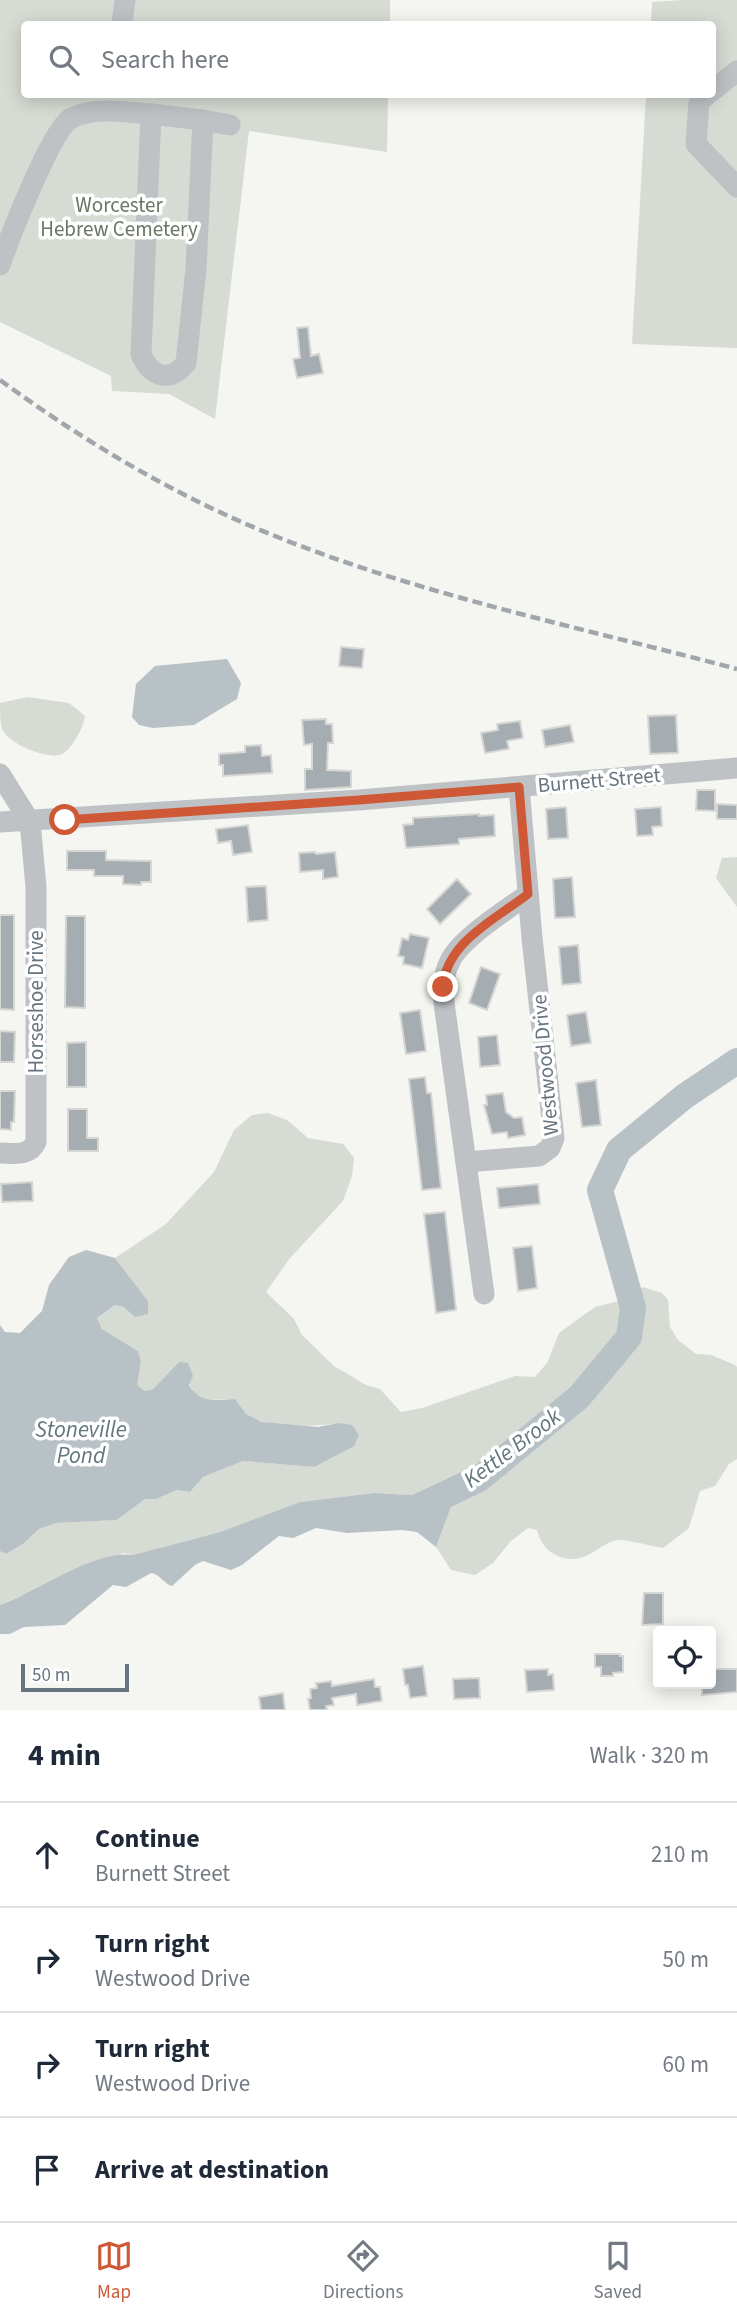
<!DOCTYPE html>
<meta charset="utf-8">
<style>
body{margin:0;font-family:"Source Sans 3",sans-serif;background:#f2f2f3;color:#1f2937}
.controls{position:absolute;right:21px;bottom:21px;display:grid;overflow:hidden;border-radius:7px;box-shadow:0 4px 18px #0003}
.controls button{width:63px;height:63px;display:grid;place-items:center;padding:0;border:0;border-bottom:2px solid #e0e1e3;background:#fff;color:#1f2937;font:35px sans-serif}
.scale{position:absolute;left:21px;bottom:18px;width:108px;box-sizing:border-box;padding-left:7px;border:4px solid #677580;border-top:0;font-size:19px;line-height:24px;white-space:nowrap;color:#677580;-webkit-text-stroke:5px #fff;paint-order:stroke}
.stop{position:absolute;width:21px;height:21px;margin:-16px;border:5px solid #cf5937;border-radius:50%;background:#fff}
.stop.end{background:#cf5937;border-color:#fff;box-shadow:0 2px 7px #0008}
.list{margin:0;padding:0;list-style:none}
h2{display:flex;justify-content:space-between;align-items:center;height:91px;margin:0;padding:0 28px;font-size:30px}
h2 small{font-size:23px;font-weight:400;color:#747a83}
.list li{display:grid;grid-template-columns:46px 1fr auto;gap:21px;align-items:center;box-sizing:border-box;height:105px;padding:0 28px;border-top:2px solid #e0e1e3}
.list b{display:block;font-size:26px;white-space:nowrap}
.list p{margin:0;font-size:23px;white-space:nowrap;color:#747a83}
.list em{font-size:23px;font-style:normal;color:#747a83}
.icon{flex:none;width:38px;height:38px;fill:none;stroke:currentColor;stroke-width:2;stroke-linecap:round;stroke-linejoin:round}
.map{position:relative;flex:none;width:737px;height:1710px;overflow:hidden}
.search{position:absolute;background:#fff;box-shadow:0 4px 18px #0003;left:21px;right:21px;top:21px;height:77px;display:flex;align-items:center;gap:18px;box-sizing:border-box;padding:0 24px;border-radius:7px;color:#747a83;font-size:26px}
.sheet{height:511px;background:#fff}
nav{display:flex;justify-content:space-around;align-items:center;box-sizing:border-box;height:98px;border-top:2px solid #e0e1e3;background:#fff;font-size:19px;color:#747a83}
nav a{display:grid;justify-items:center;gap:4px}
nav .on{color:#cf5937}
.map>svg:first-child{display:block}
.green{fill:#d6dbd3}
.water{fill:#b8c1c5}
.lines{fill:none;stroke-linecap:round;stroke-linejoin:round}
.river{stroke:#b8c1c5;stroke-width:26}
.building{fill:#a6adb2;stroke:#d6d6d4;stroke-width:2}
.minor{stroke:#bec2c5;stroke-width:21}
.rail{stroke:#a0a6aa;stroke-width:4.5;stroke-dasharray:10 5;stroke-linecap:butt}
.route{stroke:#cf5937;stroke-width:9}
.labels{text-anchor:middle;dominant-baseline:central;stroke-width:7;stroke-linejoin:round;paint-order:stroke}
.park-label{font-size:21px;fill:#697865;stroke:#fff}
.street-label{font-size:21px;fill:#677580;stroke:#fff}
.water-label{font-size:23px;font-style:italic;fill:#63767c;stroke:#fff}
</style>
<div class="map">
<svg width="737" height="1710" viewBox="0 0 737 1710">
<rect width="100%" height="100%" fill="#f5f5f2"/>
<g class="green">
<path d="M0,0H390V24H24V94L388,95L387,152L249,131L215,419L169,394L112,391L111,376L0,322Z"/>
<path d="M684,0H737V348L632,344L646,95L712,94V24H651L652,2Z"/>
<path d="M27,697L69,703L85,716C84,726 71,753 59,755C44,758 9,744 2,729C0,722 0,711 0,703Z"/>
<path d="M737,857V907L716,878L722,858Z"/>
<path d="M268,1113L287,1120L308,1138L343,1144L354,1158L352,1176L343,1201L290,1258L266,1292L294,1319L302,1335L334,1366L366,1385L380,1389L401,1412L422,1408L515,1376L535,1377L547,1363L559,1333L595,1307L619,1301L643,1287L662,1293L668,1300L670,1327L678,1340L696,1354L711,1355L735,1365L737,1367V1459L729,1464L715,1486L700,1491L689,1528L663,1548C649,1546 632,1540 618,1540C609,1540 597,1551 588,1555C566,1566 542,1553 537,1530L528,1528L510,1542L493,1563L475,1575L451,1570L436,1547L451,1507L479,1479L478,1464L412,1495L374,1493L300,1502L220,1532L133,1555L124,1553L0,1605V1551L6,1554L23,1544L39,1529L57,1523L117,1520L145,1499H156L177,1490L190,1492L203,1477L243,1461L314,1467L338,1423C316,1427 263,1429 245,1413C241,1409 238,1403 235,1399L208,1400L195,1395L179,1362L153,1389L145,1391L136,1385L141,1361L138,1351L102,1329L97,1318L115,1305L124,1307L148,1301L115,1258L166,1224L214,1172L234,1130L252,1115Z"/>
</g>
<g class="water">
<path d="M227,659L241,683L237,699L194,725L153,728L139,725L132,717L136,684L155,666Z"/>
<path d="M86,1250L115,1258L148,1301V1314L135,1317L124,1307L115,1305L97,1318L102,1329L138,1351L141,1361L137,1385L145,1391L153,1389L179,1362L188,1363L193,1376L189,1385C200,1404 215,1400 235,1399L246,1414L262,1422L318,1427L338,1423L352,1425L359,1435L354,1446L314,1467L243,1461L203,1477L190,1492L177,1490L156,1499H145L117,1520L57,1523L39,1529L23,1544L6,1554L0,1551V1325L5,1332L20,1333L42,1311L49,1285L69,1257Z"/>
<path d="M478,1464L479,1479L451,1507L436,1547L417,1532L402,1530L347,1533L316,1528L293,1538L279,1536L242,1565L231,1570L203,1561L195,1565L172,1586C164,1584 160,1574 151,1573L126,1587L113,1585L65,1625L24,1627L10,1634H0V1605C37,1592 95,1549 133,1555L220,1532L300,1502L374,1493L412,1495Z"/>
</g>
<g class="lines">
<path class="river" d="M448,1494L479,1479L579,1397L629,1337L633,1308L600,1190L619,1150L685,1096L737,1061"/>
</g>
<g class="building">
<path d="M308,327L311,356L319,354L323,373L297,378L293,359L300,358L297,328Z"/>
<path d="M341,647L364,649L362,668L339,666Z"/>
<path d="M676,715L678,753L650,754L648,716Z"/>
<path d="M326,719V724H332L333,743H328L327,770L351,771V787L305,790V769H312V744L304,745L302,720Z"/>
<path d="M520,721L523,738L507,741L509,749L485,753L481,733L498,730L497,724Z"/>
<path d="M570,725L574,742L545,747L542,730Z"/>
<path d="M261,745L262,756L271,755L272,773L223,776V765H219V754L245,752V746Z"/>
<path d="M697,790H715V811L696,810Z"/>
<path d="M717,804L737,805V819H717Z"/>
<path d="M566,807L568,838L548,839L546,809Z"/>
<path d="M661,807L662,826L652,827L653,835L637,836L635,809Z"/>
<path d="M479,814V816L494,815L495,836L459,839V844L406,848L403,825L413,824V818Z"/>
<path d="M248,825L252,852L233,855L231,841L218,843L216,829Z"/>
<path d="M67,851H106V860L151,861V882H141V885L123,884V876H94V870H67Z"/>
<path d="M315,852L316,854L335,852L338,877L323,879V870L300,872L299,853Z"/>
<path d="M572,877L575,917L555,918L553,879Z"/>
<path d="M457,879L471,894L440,924L427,909Z"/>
<path d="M266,886L268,920L248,922L246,887Z"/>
<path d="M0,915H14V1010L0,1009Z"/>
<path d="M66,916H85V1008L65,1007Z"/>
<path d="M410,934L429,938L422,968L403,964L404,957L398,956L402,938L408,940Z"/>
<path d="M578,945L581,983L562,985L559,947Z"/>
<path d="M481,967L500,974L487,1010L469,1003Z"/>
<path d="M420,1010L426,1051L406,1054L400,1013Z"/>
<path d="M586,1012L591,1043L571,1046L567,1015Z"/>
<path d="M0,1031L15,1032L14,1062H0Z"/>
<path d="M497,1035L500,1065L480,1067L478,1037Z"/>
<path d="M86,1042V1087H67V1043Z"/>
<path d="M425,1077L427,1093H431L441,1188L422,1190L409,1079Z"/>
<path d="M596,1080L601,1125L582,1127L576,1083Z"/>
<path d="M0,1091H15L14,1122H11V1130L0,1129Z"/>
<path d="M503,1093L506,1112L514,1118L522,1117L525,1135L508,1138L507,1132L492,1134L484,1105H487L486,1095Z"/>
<path d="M68,1109H87V1138H98V1151H68Z"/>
<path d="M32,1182L33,1201L2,1202L1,1184Z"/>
<path d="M538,1184L540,1204L499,1208L497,1188Z"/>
<path d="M445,1212L456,1310L436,1313L424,1214Z"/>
<path d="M532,1246L537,1288L518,1291L513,1248Z"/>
<path d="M644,1593H663V1624L642,1625Z"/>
<path d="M595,1654H620V1656H623V1672L613,1673V1676H601V1667H595Z"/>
<path d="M423,1666L427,1696L410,1698L408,1685H405L403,1669Z"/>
<path d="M548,1669V1675L553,1674L554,1690L527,1692L525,1670Z"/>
<path d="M711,1669H737V1692L702,1695V1684H711Z"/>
<path d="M479,1678L480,1698L454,1699L453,1679Z"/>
<path d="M374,1679L375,1687H380L382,1701L357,1705L356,1694L332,1698L334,1705L326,1706L327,1710H310L308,1699L311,1698L310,1689L317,1688L316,1683L331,1681L332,1686Z"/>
<path d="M283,1693L285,1710H261L259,1697Z"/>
</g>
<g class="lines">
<g class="minor">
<path d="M122,24L125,0"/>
<path d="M712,91L737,71"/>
<path d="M708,94L699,102L696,144L737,187"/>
<path d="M203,120L151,114L141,354C150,376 169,384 186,363L196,269L203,120L230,125"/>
<path d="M0,265C9,239 51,131 70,119C91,106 128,112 151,114"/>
<path d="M0,774L30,822L36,887V1142C29,1157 14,1153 0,1153"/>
<path d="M0,822L359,800L737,768"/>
<path d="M466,1162L539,1156L550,1148L554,1138L532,938L519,787"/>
<path d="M484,1294L444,1003C443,988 443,975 450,961C461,938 507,910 528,894"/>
</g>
<path class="rail" d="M0,380C85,442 177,497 275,536C424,596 583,628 737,669"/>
</g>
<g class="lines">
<path class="route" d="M65,820L359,800L519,787L528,894C496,919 446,942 443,987"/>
</g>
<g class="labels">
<g class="park-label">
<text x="119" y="205">Worcester<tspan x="119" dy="24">Hebrew Cemetery</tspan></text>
</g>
<g class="street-label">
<text transform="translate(599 780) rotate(-5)">Burnett Street</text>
<text transform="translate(36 1002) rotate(-90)">Horseshoe Drive</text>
<text transform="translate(545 1065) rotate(-95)">Westwood Drive</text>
</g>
<g class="water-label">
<text x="81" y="1429">Stoneville<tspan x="81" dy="26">Pond</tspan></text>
<text transform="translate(512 1448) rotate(-37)">Kettle Brook</text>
</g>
</g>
</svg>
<div class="controls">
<button><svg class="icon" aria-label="locate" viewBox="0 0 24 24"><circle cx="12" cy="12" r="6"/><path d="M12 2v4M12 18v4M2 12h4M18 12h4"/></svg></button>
</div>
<div class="scale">50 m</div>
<div class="stop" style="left:65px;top:820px"></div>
<div class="stop end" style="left:443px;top:987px"></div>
<div class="search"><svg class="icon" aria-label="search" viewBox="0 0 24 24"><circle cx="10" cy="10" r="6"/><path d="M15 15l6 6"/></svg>Search here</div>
</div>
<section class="sheet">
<h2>4 min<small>Walk · 320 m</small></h2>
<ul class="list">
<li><svg class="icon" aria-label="ahead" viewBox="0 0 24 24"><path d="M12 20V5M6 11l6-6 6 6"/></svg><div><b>Continue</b><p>Burnett Street</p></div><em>210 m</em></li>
<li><svg class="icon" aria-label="right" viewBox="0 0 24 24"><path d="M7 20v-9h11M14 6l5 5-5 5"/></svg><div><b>Turn right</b><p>Westwood Drive</p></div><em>50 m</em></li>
<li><svg class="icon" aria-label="right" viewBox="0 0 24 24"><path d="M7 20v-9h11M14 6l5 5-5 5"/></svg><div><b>Turn right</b><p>Westwood Drive</p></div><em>60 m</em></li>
<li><svg class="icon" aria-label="arrive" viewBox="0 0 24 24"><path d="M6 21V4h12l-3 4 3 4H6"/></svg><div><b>Arrive at destination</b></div></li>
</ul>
</section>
<nav>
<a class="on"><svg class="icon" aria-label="map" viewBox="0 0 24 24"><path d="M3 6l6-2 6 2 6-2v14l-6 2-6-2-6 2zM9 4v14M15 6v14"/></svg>Map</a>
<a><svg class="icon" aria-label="directions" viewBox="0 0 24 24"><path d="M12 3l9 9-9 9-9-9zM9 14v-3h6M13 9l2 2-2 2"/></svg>Directions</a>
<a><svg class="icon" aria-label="saved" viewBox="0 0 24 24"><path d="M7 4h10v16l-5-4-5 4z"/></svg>Saved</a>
</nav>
